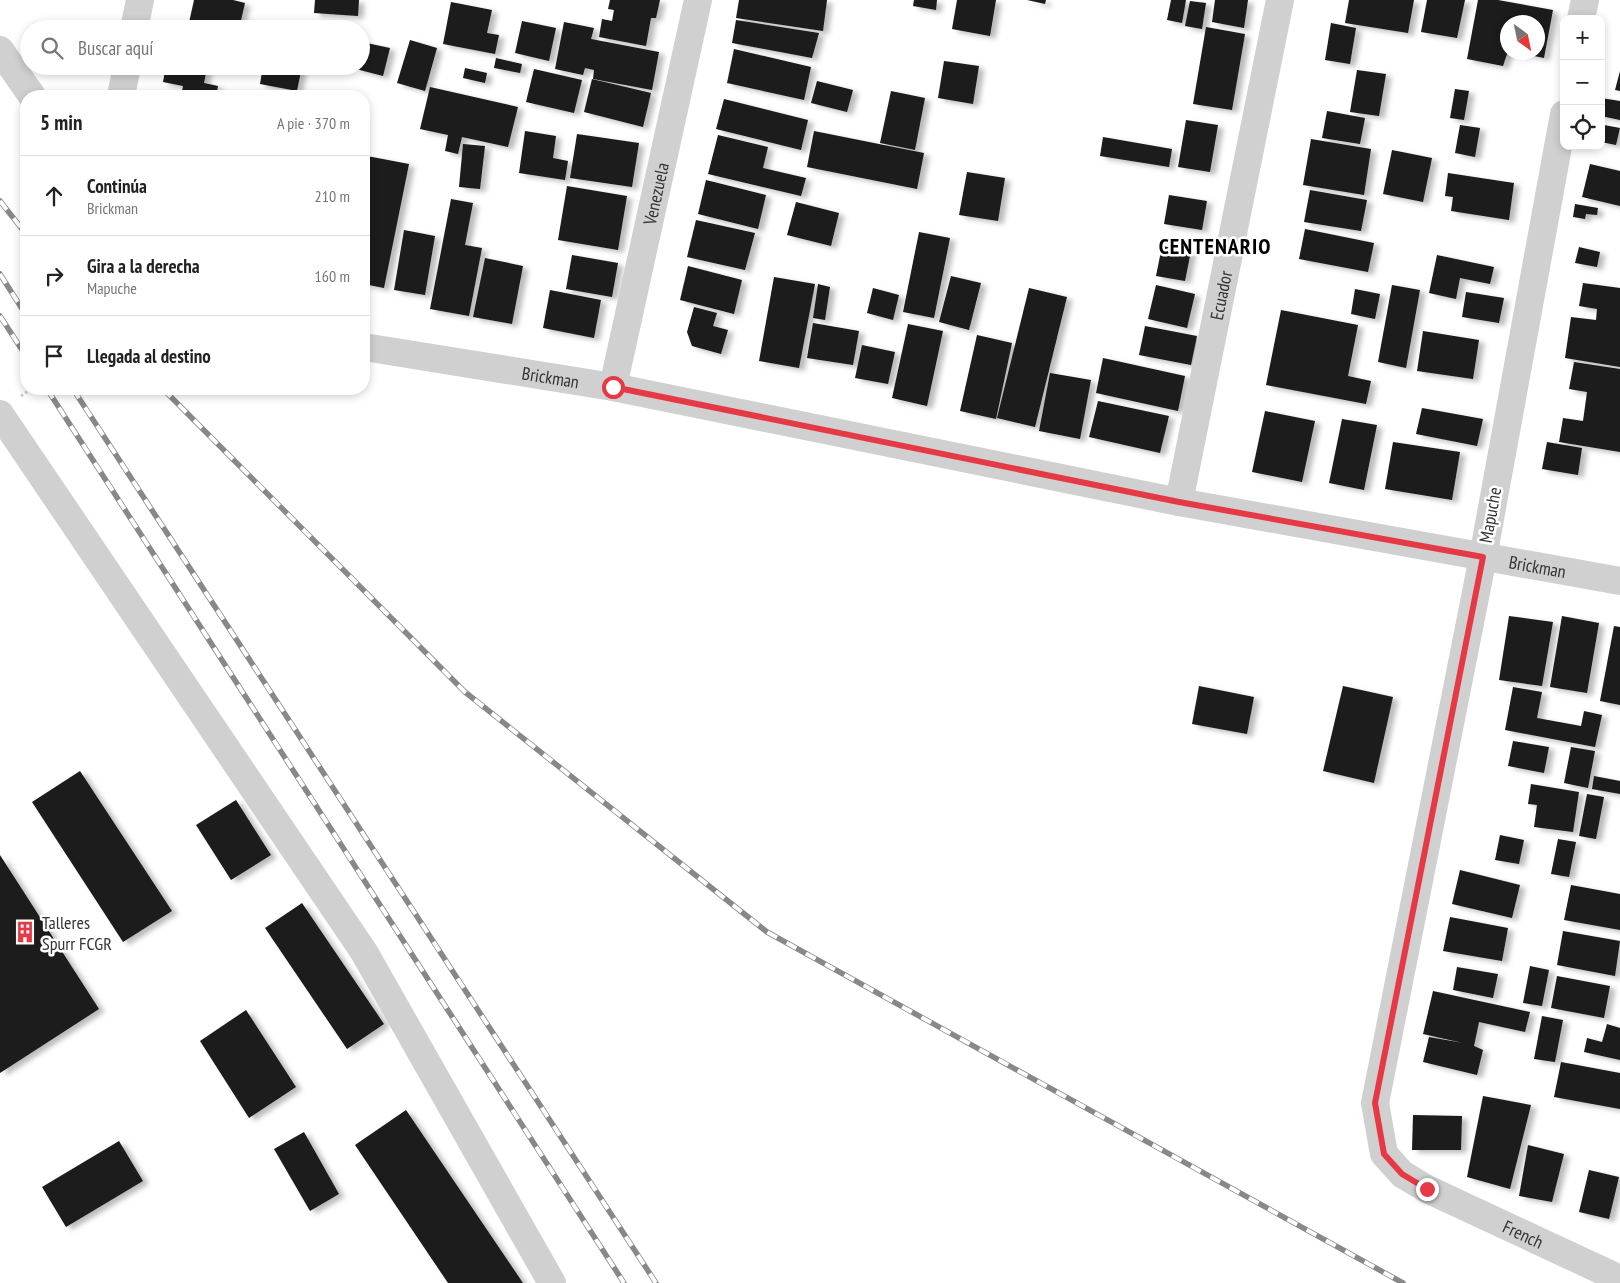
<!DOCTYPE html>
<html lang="es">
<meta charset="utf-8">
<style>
body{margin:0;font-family:"PT Sans Narrow",sans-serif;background:#f2f2f2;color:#222}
.controls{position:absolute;right:15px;top:15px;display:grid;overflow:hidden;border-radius:10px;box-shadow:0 2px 8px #0003}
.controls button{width:45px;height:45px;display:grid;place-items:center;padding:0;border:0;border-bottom:1px solid #e0e0e0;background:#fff;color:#222;font:25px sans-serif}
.compass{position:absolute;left:1500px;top:15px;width:45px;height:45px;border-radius:50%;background:#fff;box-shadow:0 2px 8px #0003;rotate:147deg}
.stop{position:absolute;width:15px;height:15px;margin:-11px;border:4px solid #e63946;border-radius:50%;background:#fff}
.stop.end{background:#e63946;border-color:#fff;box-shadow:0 1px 5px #0008}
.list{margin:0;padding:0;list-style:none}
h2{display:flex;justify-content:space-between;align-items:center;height:65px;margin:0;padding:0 20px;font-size:21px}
h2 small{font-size:16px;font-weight:400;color:#767676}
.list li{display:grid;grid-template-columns:32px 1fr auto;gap:15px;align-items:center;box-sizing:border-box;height:80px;padding:0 20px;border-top:1px solid #e0e0e0}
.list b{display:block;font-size:19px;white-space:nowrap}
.list p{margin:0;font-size:16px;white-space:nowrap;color:#767676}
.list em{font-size:16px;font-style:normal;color:#767676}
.icon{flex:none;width:28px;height:28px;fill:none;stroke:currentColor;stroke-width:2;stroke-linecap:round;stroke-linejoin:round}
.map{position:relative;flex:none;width:1620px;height:1283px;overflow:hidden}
.search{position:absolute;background:#fff;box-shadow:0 2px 8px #0003;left:20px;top:20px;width:350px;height:55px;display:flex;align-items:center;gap:12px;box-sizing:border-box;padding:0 18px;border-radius:28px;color:#767676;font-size:19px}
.panel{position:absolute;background:#fff;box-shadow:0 2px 8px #0003;left:20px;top:90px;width:350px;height:305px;border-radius:20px}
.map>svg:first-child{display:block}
.building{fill:#1a1a1a;filter:url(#shadow)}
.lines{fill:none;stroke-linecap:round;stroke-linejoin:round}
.path{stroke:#cdcdcd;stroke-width:3;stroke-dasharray:2.5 2.5;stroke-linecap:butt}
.minor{stroke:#d0d0d0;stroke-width:28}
.rail-casing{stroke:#888;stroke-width:5.5}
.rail{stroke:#fff;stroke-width:4;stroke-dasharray:11;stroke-linecap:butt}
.route{stroke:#e63946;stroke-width:6}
.labels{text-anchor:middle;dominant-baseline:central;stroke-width:5;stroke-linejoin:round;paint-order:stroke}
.street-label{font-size:18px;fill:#333;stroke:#fff}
.poi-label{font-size:18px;fill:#333;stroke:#fff;text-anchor:start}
.district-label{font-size:22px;font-weight:bold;letter-spacing:1px;fill:#000;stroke:#fff}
</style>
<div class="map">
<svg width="1620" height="1283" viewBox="0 0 1620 1283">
<defs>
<filter id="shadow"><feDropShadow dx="5.5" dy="3" stdDeviation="2.5" flood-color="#0004"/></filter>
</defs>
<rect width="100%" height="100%" fill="#fff"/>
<g class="building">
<path d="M194,0H233L245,3L239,29L188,27Z"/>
<path d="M315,0H359L358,16L314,13Z"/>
<path d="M610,0H660L656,18H651L646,46L599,37L602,19L612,21L614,10L608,9Z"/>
<path d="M739,0H827L823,31L736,18Z"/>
<path d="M914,0H937L936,10L913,6Z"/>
<path d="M957,0H996L990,36L952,29Z"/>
<path d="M1027,0H1046L1045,4Z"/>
<path d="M1171,0H1186L1182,23L1167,20Z"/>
<path d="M1215,0H1248L1244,28L1212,22Z"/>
<path d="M1349,0H1414L1408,33L1345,23Z"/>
<path d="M1427,0H1465L1457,38L1421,32Z"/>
<path d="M1478,0H1498L1553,10L1544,58L1519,53L1538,52V22H1508V51L1503,66L1467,59Z"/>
<path d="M1190,1L1206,3L1202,29L1185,26Z"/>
<path d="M451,2L492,10L487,33L499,35L495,54L443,44Z"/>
<path d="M736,20L819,33L812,58L732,43Z"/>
<path d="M522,21L556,28L549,61L515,53Z"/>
<path d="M564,22L594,28L591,39L659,52L652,90L593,79L594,70L585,68L583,75L555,69Z"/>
<path d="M1331,23L1356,28L1350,64L1325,60Z"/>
<path d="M1206,27L1245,34L1232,110L1193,104Z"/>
<path d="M410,40L437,48L425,91L397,83Z"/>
<path d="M362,42L390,48L383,76L356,69V66H361Z"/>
<path d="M734,49L811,67L804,100L727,83Z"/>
<path d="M496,58L522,64L520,73L494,68Z"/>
<path d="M944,61L979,66L973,104L938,98Z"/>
<path d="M166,66L207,68L204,83L218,86L216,96H181L183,86L163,82Z"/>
<path d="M263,66H302L297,91L260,84Z"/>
<path d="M465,68L487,73L485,83L463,78Z"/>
<path d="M534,69L582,80L574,113L526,102Z"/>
<path d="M1357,70L1386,74L1379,116L1350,112Z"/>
<path d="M1620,71V91L1615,90Z"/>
<path d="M592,79L651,93L643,127L584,112Z"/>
<path d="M817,81L853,90L847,112L811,103Z"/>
<path d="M430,87L518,107L508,147L462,137L458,154L445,151L448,135L420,129Z"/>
<path d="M1455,89L1469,91L1464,120L1450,118Z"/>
<path d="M891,91L925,98L915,150L880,143Z"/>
<path d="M1601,98L1620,101V120L1601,116Z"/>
<path d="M724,99L808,120L801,150L716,129Z"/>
<path d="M1327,111L1365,118L1360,144L1322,138Z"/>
<path d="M1186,120L1218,125L1210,172L1178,167Z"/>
<path d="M1460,125L1480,128L1475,157L1455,153Z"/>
<path d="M1604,125L1620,128L1616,145L1601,142Z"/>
<path d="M525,131L556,136L553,158L568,161L565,180L519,173Z"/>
<path d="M814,131L924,153L917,189L807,167Z"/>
<path d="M577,134L639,143L632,187L570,178Z"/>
<path d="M718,135L768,147L763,168L806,178L801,196L708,174Z"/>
<path d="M1103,137L1172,149L1169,167L1100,156Z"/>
<path d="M1311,139L1371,149L1364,195L1303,185Z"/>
<path d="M463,144L485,146L480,189L459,187Z"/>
<path d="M1392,150L1432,158L1423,202L1383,194Z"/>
<path d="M367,156L409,164L384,288L364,284V173Z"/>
<path d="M1590,164L1620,171V206L1582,197Z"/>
<path d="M967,172L1005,178L998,221L959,215Z"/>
<path d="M1448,173L1514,183L1509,220L1451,211L1453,197L1445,196Z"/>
<path d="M706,180L766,195L758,229L698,214Z"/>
<path d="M567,186L627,196L618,250L558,240Z"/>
<path d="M1310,190L1367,200L1361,231L1304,222Z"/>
<path d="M1169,195L1207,201L1202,230L1164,224Z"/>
<path d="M451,199L473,203L465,245L482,248L469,316L430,309Z"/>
<path d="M796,202L839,213L831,246L787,235Z"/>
<path d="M1575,204L1598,208L1597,215L1586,214L1585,219L1573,217Z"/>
<path d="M696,220L755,233L745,270L687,257Z"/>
<path d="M1305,229L1374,243L1368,272L1299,259Z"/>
<path d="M404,230L435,236L425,295L394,290Z"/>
<path d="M919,232L950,238L934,318L903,312Z"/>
<path d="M1162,246L1191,251L1185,281L1156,276Z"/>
<path d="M1579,247L1600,252L1597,267L1575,263Z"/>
<path d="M572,255L618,263L612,297L566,289Z"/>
<path d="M1437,255L1494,267L1490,284L1460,278L1456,299L1429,293Z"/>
<path d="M485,258L523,266L512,324L473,317Z"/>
<path d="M688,266L742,280L734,314L680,300Z"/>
<path d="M951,276L981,283L969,330L939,322Z"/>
<path d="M774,277L815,284L799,368L759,361Z"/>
<path d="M1583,283L1620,288V367L1565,358L1571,317L1596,320L1597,309L1579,306Z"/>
<path d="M818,284L830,287L825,320L813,318Z"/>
<path d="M1156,285L1195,294L1187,328L1148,319Z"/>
<path d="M1392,285L1420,290L1406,368L1378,362Z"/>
<path d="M873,288L899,295L893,320L867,313Z"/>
<path d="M1029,288L1067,297L1035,427L997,418Z"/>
<path d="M1355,289L1380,294L1375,319L1351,314Z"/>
<path d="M550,290L601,300L594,338L543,328Z"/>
<path d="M1466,292L1504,298L1499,323L1462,317Z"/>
<path d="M694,307L717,313L713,326L728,330L721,354L692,346L687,332Z"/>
<path d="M1281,310L1358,325L1348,376L1371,381L1366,404L1266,385Z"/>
<path d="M813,323L859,331L853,365L807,358Z"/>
<path d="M908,324L943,331L927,406L892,398Z"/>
<path d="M1145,326L1197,336L1191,365L1139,355Z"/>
<path d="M1423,331L1479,340L1473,379L1417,371Z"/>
<path d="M977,335L1012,343L996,419L960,411Z"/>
<path d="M862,345L895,352L888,384L855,378Z"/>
<path d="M1103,358L1185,376L1178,411L1096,393Z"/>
<path d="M1574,362L1620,369V452L1559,442L1563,418L1583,421L1587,392L1569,389Z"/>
<path d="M1050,373L1091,380L1080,439L1039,431Z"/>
<path d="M1098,401L1169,416L1160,453L1089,437Z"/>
<path d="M1422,408L1483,419L1477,446L1416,434Z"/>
<path d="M1265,411L1315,421L1302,482L1252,472Z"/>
<path d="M1342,419L1377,425L1364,490L1329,483Z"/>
<path d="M1393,442L1460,452L1452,500L1385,489Z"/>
<path d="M1547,442L1582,448L1578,475L1542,469Z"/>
<path d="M1509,616L1553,622L1542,686L1499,680Z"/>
<path d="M1562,616L1599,623L1587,693L1550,687Z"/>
<path d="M1614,626L1620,627V705L1600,701Z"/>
<path d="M1199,686L1254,697L1247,734L1192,724Z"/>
<path d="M1343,686L1393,697L1374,783L1323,771Z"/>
<path d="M1513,687L1542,692L1537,718L1581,726L1584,711L1602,715L1595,747L1505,730Z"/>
<path d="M1513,741L1549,747L1544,773L1508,766Z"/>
<path d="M1571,747L1595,751L1588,788L1564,783Z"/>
<path d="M80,771L172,911L123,942L32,802Z"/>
<path d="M1594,776L1620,781V794L1592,789Z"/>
<path d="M1531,784L1579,792L1573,832L1534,827L1537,805L1528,804Z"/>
<path d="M1587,794L1604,797L1596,839L1579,836Z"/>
<path d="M236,800L271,855L231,880L196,825Z"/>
<path d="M1500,835L1524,840L1519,864L1495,860Z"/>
<path d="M1558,839L1576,842L1569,877L1551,874Z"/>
<path d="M0,855L99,1009L0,1073Z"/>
<path d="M1460,870L1520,885L1512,918L1452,904Z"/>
<path d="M1571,885L1620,894V930L1564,920Z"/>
<path d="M302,903L384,1024L347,1049L265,928Z"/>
<path d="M1450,917L1508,928L1502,961L1443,951Z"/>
<path d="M1563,931L1620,941L1615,976L1557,965Z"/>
<path d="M1530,966L1549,970L1542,1006L1523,1003Z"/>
<path d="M1457,967L1498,974L1493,998L1453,990Z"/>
<path d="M1557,976L1610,986L1604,1018L1551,1008Z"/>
<path d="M1433,991L1530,1012L1525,1032L1479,1022L1474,1046L1483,1050L1477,1075L1423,1062L1429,1037L1463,1043L1423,1034Z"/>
<path d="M246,1010L296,1087L249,1118L200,1041Z"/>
<path d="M1542,1016L1563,1020L1555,1062L1534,1059Z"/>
<path d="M1607,1024L1620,1028V1060L1584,1052L1587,1038L1602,1042Z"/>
<path d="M1561,1062L1620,1073V1109L1554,1097Z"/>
<path d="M1483,1096L1531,1105L1510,1189L1467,1177Z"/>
<path d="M406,1110L523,1283H448L355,1145Z"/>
<path d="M1413,1115L1462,1116L1461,1150H1412Z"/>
<path d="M304,1132L339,1194L310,1211L274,1149Z"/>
<path d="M119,1141L143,1181L66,1227L42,1187Z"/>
<path d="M1528,1145L1564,1154L1552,1202L1519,1196Z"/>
<path d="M1589,1170L1619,1177L1609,1219L1579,1212Z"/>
</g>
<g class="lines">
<path class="path" d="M21,396L31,389"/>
<g class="minor">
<path d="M1581,19L1585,0"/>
<path d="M134,29L140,0"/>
<path d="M0,50L32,96"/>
<path d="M121,96L127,66"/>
<path id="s1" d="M1564,114L1483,557L1375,1103L1384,1154L1402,1174L1427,1189L1620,1279"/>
<path id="s2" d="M364,347L613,387L1179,502L1620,581"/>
<path id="s3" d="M613,387L698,0"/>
<path d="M0,414L364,952L552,1283"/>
<path id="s4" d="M1179,502L1280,0"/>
</g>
<g class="rail-casing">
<g id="rail">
<path d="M0,201L26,234"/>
<path d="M0,274L26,315"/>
<path d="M0,316L26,356"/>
<path d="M47,389L624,1283"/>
<path d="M73,389L656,1283"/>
<path d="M163,389L465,692L767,932L1403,1283"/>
</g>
</g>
<use href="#rail" class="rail"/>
</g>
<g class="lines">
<path class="route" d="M613,387L1179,502L1483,557L1375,1103L1384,1154L1402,1174L1427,1189"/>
</g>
<defs>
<g id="building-bare" transform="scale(1.725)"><path d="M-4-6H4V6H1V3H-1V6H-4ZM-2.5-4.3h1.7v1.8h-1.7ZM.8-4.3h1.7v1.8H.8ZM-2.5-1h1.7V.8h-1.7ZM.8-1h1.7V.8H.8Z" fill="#e63946" stroke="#fff" stroke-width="2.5" paint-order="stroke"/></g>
</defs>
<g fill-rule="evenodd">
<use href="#building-bare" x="25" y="932"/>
</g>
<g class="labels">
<g class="street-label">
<text stroke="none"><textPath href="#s3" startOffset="198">Venezuela</textPath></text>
<text stroke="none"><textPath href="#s4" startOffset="211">Ecuador</textPath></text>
<text stroke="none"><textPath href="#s2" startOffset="189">Brickman</textPath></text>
<text transform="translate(1490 515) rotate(-80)">Mapuche</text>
<text stroke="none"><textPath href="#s2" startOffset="1194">Brickman</textPath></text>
<text stroke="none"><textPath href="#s1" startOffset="1221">French</textPath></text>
</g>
<g class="poi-label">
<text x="42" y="922">Talleres<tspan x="42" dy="21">Spurr FCGR</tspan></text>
</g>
<g class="district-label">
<text x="1215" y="246">CENTENARIO</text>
</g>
</g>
</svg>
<div class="controls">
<button>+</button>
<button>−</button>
<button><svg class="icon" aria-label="locate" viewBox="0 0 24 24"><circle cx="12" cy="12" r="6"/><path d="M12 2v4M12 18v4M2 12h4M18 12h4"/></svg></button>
</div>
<svg class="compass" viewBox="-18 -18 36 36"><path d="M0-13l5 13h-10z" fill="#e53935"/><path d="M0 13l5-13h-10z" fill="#767676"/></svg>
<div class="stop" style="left:613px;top:387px"></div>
<div class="stop end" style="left:1427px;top:1189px"></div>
<div class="search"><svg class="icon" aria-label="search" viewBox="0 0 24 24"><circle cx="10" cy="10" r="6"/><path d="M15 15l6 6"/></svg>Buscar aquí</div>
<section class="panel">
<h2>5 min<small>A pie · 370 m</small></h2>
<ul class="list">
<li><svg class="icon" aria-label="ahead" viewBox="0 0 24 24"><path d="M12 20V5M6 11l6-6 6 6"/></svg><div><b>Continúa</b><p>Brickman</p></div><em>210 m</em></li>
<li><svg class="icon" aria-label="right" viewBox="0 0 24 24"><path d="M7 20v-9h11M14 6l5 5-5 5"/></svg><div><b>Gira a la derecha</b><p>Mapuche</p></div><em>160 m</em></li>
<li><svg class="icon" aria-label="arrive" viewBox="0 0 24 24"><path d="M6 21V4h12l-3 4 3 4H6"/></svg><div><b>Llegada al destino</b></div></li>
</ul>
</section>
</div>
